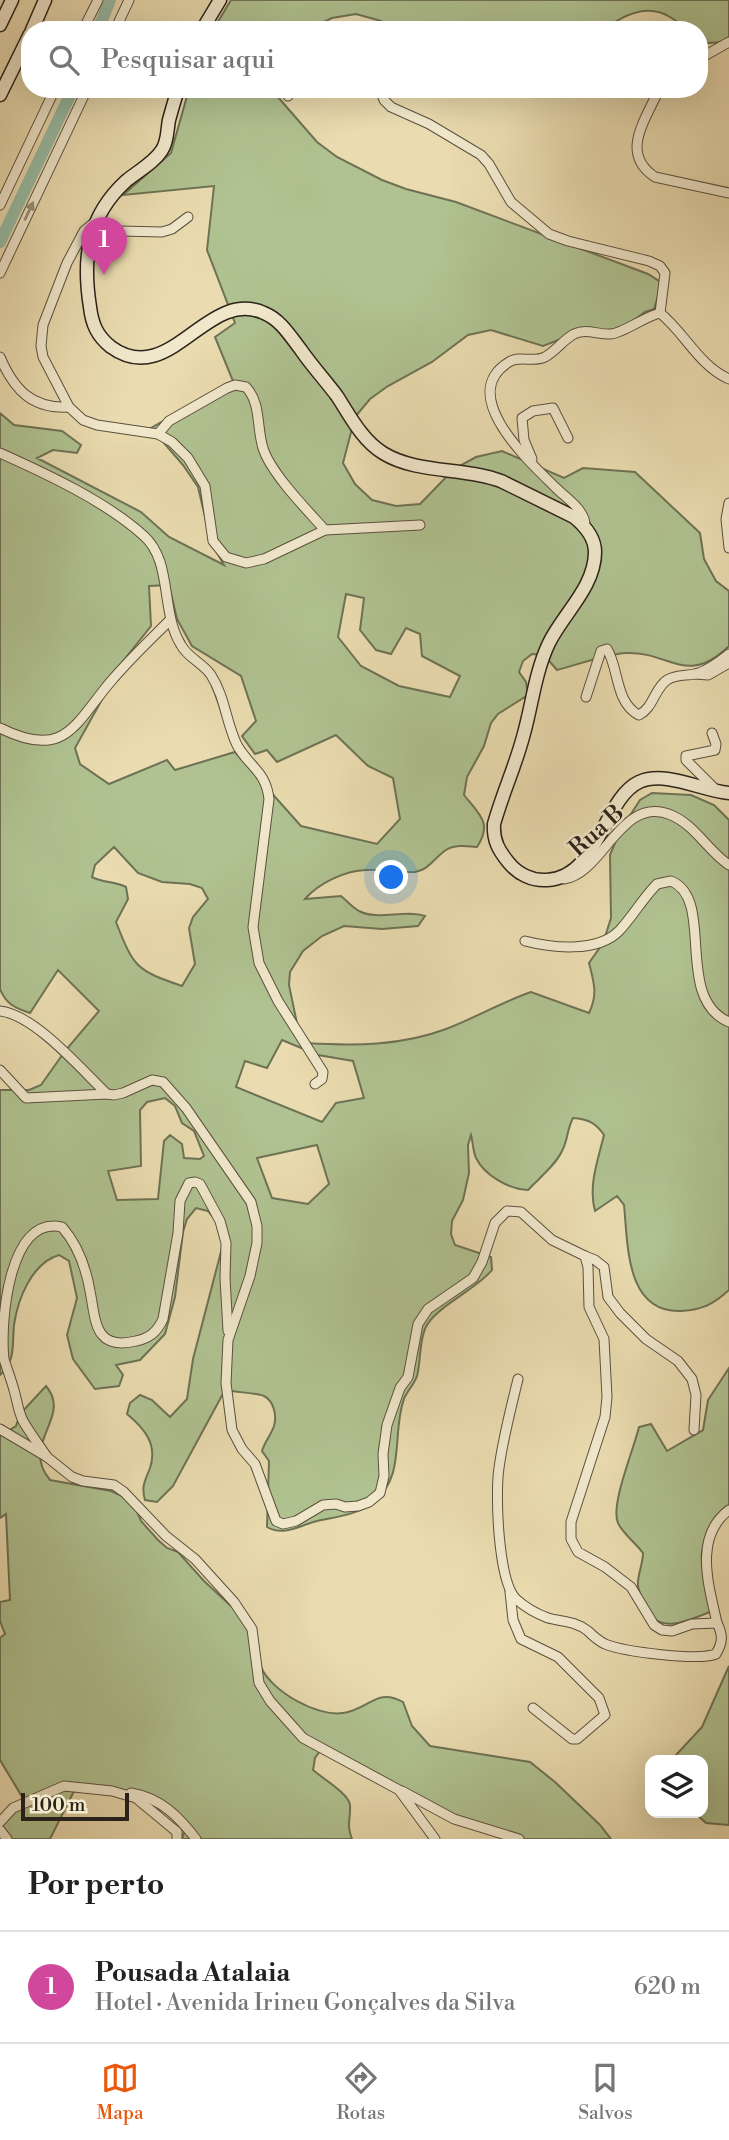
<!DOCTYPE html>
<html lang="pt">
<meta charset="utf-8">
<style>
body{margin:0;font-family:"Libre Bodoni",serif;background:#f2f2f2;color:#222}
.controls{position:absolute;right:21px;bottom:21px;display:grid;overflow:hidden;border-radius:14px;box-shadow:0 7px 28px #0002}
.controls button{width:63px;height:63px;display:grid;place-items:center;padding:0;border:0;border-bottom:2px solid #e0e0e0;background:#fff;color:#222;font:35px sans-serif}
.scale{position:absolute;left:21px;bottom:18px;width:108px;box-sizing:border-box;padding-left:7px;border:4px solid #2b2219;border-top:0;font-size:19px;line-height:24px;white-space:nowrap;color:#2b2219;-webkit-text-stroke:5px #f1e8cc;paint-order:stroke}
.you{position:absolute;left:392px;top:878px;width:24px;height:24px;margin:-18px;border:5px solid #fff;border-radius:50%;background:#1a73e8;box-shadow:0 0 0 10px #1a73e833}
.badge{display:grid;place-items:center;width:46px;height:46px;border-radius:50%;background:#ea580c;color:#fff;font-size:23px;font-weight:700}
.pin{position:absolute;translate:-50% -58px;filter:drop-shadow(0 2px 4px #0008)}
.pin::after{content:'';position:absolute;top:37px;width:24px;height:21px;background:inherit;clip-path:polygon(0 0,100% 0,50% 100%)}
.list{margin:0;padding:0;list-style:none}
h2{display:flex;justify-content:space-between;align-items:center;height:91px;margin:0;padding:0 28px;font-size:30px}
h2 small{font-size:23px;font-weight:400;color:#767676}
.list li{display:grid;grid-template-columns:46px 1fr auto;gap:21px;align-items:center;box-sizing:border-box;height:112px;padding:0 28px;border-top:2px solid #e0e0e0}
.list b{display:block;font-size:26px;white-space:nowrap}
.list p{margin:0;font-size:23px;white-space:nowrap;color:#767676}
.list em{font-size:23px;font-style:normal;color:#767676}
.icon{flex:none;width:38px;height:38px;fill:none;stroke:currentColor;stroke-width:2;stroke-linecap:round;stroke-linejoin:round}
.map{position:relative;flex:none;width:729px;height:1839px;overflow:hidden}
.search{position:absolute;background:#fff;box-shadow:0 7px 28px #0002;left:21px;right:21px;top:21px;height:77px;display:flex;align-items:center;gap:18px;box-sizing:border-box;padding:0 24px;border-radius:28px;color:#767676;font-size:26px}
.sheet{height:203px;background:#fff}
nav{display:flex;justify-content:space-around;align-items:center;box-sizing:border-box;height:98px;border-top:2px solid #e0e0e0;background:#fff;font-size:19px;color:#767676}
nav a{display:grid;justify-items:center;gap:4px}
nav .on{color:#ea580c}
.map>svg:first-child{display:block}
.green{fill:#b0c291;stroke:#6e7255;stroke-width:2;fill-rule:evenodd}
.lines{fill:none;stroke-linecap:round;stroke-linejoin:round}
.river{stroke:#98bca6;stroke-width:12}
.street-casing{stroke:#5b503f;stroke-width:11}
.secondary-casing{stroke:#2b2219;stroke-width:15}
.street{stroke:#f1e8cc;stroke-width:9}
.secondary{stroke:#f1e8cc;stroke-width:12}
.oneway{fill:#988f7b}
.labels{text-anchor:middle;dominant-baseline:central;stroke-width:5;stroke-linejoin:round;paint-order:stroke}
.street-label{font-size:24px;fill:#2b2219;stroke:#f1e8cc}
</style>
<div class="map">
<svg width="729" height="1839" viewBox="0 0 729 1839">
<rect width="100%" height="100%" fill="#eadcb0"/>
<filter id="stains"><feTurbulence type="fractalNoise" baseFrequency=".00286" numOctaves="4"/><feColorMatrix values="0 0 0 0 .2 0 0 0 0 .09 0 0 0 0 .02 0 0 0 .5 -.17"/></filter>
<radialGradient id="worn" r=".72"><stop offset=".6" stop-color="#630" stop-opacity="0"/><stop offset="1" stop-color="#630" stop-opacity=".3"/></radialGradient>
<g class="green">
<path d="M231,0H729V42L707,43L699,38V30C684,30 682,24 670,17C647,3 623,15 604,30H396L381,21L356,14L332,18L307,30H213Z"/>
<path d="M189,89H271L317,142L337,157L382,180L406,189L456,202L648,274L662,283L654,309L645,312L625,327L561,339L543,346L491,330L468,335L432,362L388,386L370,399L355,417L343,463L355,484L372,500L396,506L420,504L454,469L476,457L502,451L564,478L583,468L635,472L700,533L704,559L716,581L729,591V646C687,687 669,651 626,653C607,654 576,665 557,670L544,655L532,654L523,661L519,672L526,682L528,695L498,714L491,723L484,746L467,777L464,795C479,814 493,823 477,847C467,846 455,844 446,850C435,857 429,870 415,872C399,873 382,869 366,870C344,871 319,883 305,899L341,896C347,901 352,907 359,911C378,921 405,909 425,916L418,926L382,929L344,926L322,936L303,951L290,972L289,985L299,1033L307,1043C354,1046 401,1046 446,1029C475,1018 502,1002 531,992L589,1013C598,995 594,982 589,963L603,943L611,918L610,855L620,831L640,800L652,793L691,795L714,805L729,820V1290C714,1304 702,1310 681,1311C625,1313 628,1243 624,1205L617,1196L595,1211C588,1186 598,1160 604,1135C596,1123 588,1119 573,1118C567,1129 568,1140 562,1151C555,1166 539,1178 528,1190C509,1189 485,1176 476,1158C473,1152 473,1142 471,1135L468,1145L469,1173L463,1200L452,1221L451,1234L455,1245L491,1257L492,1270C476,1290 433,1308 425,1329C419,1343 421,1361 417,1376C414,1385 407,1391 404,1399C391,1435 407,1477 372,1503C357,1515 335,1517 317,1521C300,1525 284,1537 267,1527L269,1461L262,1451C265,1441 271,1435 274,1426C277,1416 274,1401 264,1396C257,1393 234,1392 225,1390L173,1486L157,1502L145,1500C141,1486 145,1481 150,1468C158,1444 144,1428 127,1414L130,1403L140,1395L152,1400L170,1417L187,1399L193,1359L223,1244L216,1221L208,1211L196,1208L187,1219L183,1232L175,1297L165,1334L140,1360L116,1365L123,1375L119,1386L95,1389L73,1359L67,1335L77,1298L69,1261L59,1255C32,1263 18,1298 14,1325C12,1344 16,1361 0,1375V1090H29L41,1085L65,1051L99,1011L58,970L30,1013C15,1008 6,1004 0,989V413L14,425L62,431L81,445L77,453L53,450L37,458L141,512L169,537L224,565L211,542L198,487L183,465L151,428L233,381L215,337L235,323L207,250L214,186L123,195L171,153ZM169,585L177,619L192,646L241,676L256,721L242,736L255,754L267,750L277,762L336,735L368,766L393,778L400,819L377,844L301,826L235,752L175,770L167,760L109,784L80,764L75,748L124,660L151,626L149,586ZM346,594L364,598L360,630L376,650L391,654L406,628L420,634L422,656L460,676L450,697L399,686L361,666L338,637ZM114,847L138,873L162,882L190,884L202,888L208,899L193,917L189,928L195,964L182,986C136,970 134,968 116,922L128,899L126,887C114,881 103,883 92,877L95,865ZM282,1040L318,1055L353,1061L364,1098L336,1103L322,1122L236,1087L245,1061L267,1068ZM165,1098L175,1106L182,1123L194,1131L204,1156L200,1159L184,1158L182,1144L170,1135L164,1141L158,1199L117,1200L108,1171L141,1166L140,1110L147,1102ZM317,1145L329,1184L308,1204L272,1198L257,1158Z"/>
<path d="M729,1368V1506C692,1550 698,1558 715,1610C693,1618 658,1638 646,1607C643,1600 639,1593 638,1586C637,1575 643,1565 643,1553C636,1543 623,1534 618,1523C610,1505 634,1449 639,1427L651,1424L667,1451L703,1430L708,1400Z"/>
<path d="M46,1386C73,1418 19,1443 50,1480L111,1491L122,1496L136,1509L141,1521L158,1540L167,1548L178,1552L204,1581L256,1629C257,1640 256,1656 261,1667C271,1691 317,1717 343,1713C369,1710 376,1687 403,1702L412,1726L430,1746L530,1762L555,1782L600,1825L611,1839H502L503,1837L483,1831L320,1751L315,1758L313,1770C322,1778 349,1794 350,1805C351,1819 346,1824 352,1839H182L185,1829C161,1794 113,1795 75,1789L50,1839H0V1818L24,1800L0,1760V1638L5,1634L0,1621V1602L10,1600L6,1514L0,1518V1431L6,1432L16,1426L20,1414Z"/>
<path d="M729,1666V1825L706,1823L695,1813H703V1760H675L676,1755L702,1727Z"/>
</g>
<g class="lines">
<g class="river">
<path d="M98,30L110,0"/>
<path d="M0,242L73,89"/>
</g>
<g class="street-casing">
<g id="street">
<path d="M83,30L98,0"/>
<path d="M115,30L129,0"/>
<path d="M699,59L729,42"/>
<path d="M288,89V96"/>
<path d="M380,89L384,100L391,107L429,124L481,155L489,164L511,202L549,234L568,241L649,261L660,266L665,273L660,313"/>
<path d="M659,89C646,120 619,153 655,177L729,193"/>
<path d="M0,205L55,89"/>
<path d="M95,222L84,231L67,263L43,325L41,346L43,357L69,407L83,420L97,425L158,434L172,442L188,458L205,486L213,541L226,557L246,563L264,559L325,530L420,525"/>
<path d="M89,242L104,240L120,231L162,232L172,229L188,217"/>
<path d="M0,273L87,89"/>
<path d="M660,313C685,333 699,366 729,379"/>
<path d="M0,357C14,390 32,409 69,407"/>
<path d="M158,434L169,421L227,388L235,385L246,387C262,404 256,430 264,451C273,475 307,510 325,530"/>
<path d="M0,453C45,473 107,502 144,536C173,562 160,611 181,645C188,658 203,663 211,675C225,697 226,722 237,745C249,767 266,771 269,799L253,927L259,963L278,1001L323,1072L322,1079L315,1084"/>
<path d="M532,459L524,440L522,418L533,411L553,408L568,438"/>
<path d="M729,503L726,519L729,548"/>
<path d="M585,525C585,510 566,498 556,488C531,463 455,395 509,362C520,355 533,363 545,357C556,351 563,340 574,334C587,328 598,335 611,334C623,333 644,317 660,313"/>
<path d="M695,674L708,675L729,663"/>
<path d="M586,697L601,651L607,649C619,668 615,703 639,715C654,707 654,689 667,680C676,674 686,676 695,674C707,671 719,662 729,654"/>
<path d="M0,728C66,761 75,723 112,680C130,659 150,640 169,621"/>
<path d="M712,733L716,744L715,750L686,756V760L717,791"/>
<path d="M564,879C603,874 621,794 671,815C695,825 708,851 729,865"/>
<path d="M525,941C552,948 597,953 619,931C633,916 643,898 657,884L671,881C716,899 673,998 729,1022"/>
<path d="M0,1011C35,1015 81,1069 107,1094L114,1095L123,1093L152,1080L163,1082L186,1108L251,1202L257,1226V1243L250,1276L228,1340L226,1383L232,1430L242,1449L255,1464L276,1521L283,1524L296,1521L323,1505L336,1504L345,1507L358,1506L369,1502L380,1493L384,1476L383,1454L387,1425L400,1388L408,1377L418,1324L428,1309L473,1278L482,1262L495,1223L507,1211L521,1212L552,1240L585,1256L588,1267L589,1307L604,1339L607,1397L605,1417L571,1522V1539L578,1552L605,1567L631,1587L654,1625L662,1630L672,1631L692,1624L717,1623C723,1635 723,1642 716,1654C698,1661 625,1652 605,1644C599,1641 593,1636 588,1631C575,1621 563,1622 548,1618C537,1614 525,1607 516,1599C498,1581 495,1493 499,1468C503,1438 511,1408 518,1379"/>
<path d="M0,1070L26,1098L107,1094"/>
<path d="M585,1256L595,1260L604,1267L608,1297L620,1313L646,1339L678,1361L692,1379L696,1395L694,1430"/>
<path d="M0,1429L47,1457L72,1477L83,1481L114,1485L124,1492L166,1536L195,1559L234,1602L252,1629L259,1683L270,1701L303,1738L399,1790L435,1839"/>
<path d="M47,1457C39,1445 30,1433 23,1421C18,1411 17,1400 14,1390C11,1379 7,1369 4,1359C0,1325 8,1214 62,1227C78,1245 86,1268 90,1291C96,1321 94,1351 136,1341C150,1338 157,1332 163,1319L178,1233L180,1201L189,1183L195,1182L200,1184L220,1221L226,1243L225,1278L228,1331"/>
<path d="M510,1592L513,1620L521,1639L558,1657L599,1698L605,1715L577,1739H572L533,1708"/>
<path d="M717,1623C709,1586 693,1537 729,1510"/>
<path d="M402,1791L454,1819L519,1839"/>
<path d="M131,1793C161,1798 179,1817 196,1839"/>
<path d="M0,1822L13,1808L64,1786L112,1791L136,1798L177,1832V1839"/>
<path d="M0,1830L7,1839"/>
</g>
</g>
<g class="secondary-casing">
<g id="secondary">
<path d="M0,25L12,0"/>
<path d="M32,30L45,0"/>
<path d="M202,30L220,0"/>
<path d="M178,89C175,99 172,109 169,120C167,130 168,141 162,150C154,163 138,171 126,181C88,216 82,257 90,307C92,324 97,336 111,347C170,390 207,287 264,313C281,320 290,336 301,350C312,366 325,380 337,396C350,416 362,440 383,453C417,474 464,467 501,481L574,517C585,526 595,537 595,552C595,587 563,614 549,643C535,672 532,706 523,737C515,767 502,795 494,824C493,841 499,851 509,863C518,874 532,881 547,880C599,877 603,799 639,782C666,770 702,791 729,793"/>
<path d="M0,95L30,34"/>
</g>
</g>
<use href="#street" class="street"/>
<use href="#secondary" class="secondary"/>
</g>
<defs><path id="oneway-solid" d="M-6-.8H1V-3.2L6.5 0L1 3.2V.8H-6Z" transform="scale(1.75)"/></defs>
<use class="oneway" href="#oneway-solid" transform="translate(29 211) rotate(-65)"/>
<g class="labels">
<g class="street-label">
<text transform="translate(597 831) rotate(-42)">Rua B</text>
</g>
</g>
<rect width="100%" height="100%" filter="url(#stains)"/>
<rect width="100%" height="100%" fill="url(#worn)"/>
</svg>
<div class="controls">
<button><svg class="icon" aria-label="layers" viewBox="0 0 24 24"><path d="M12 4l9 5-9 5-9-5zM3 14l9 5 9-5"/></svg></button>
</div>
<div class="scale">100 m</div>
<div class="you"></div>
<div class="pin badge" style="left:104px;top:275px;background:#d1479c">1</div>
<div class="search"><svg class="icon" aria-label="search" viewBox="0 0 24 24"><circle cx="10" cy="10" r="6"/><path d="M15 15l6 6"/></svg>Pesquisar aqui</div>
</div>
<section class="sheet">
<h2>Por perto<small></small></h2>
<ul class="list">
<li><span class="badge" style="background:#d1479c">1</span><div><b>Pousada Atalaia</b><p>Hotel · Avenida Irineu Gonçalves da Silva</p></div><em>620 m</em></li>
</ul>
</section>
<nav>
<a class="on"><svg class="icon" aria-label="map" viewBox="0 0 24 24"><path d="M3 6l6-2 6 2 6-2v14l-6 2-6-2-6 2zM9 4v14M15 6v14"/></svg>Mapa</a>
<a><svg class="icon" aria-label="directions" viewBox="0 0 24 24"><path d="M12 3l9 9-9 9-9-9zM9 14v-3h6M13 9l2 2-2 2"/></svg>Rotas</a>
<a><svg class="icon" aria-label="saved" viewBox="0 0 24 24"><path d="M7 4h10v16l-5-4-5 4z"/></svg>Salvos</a>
</nav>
